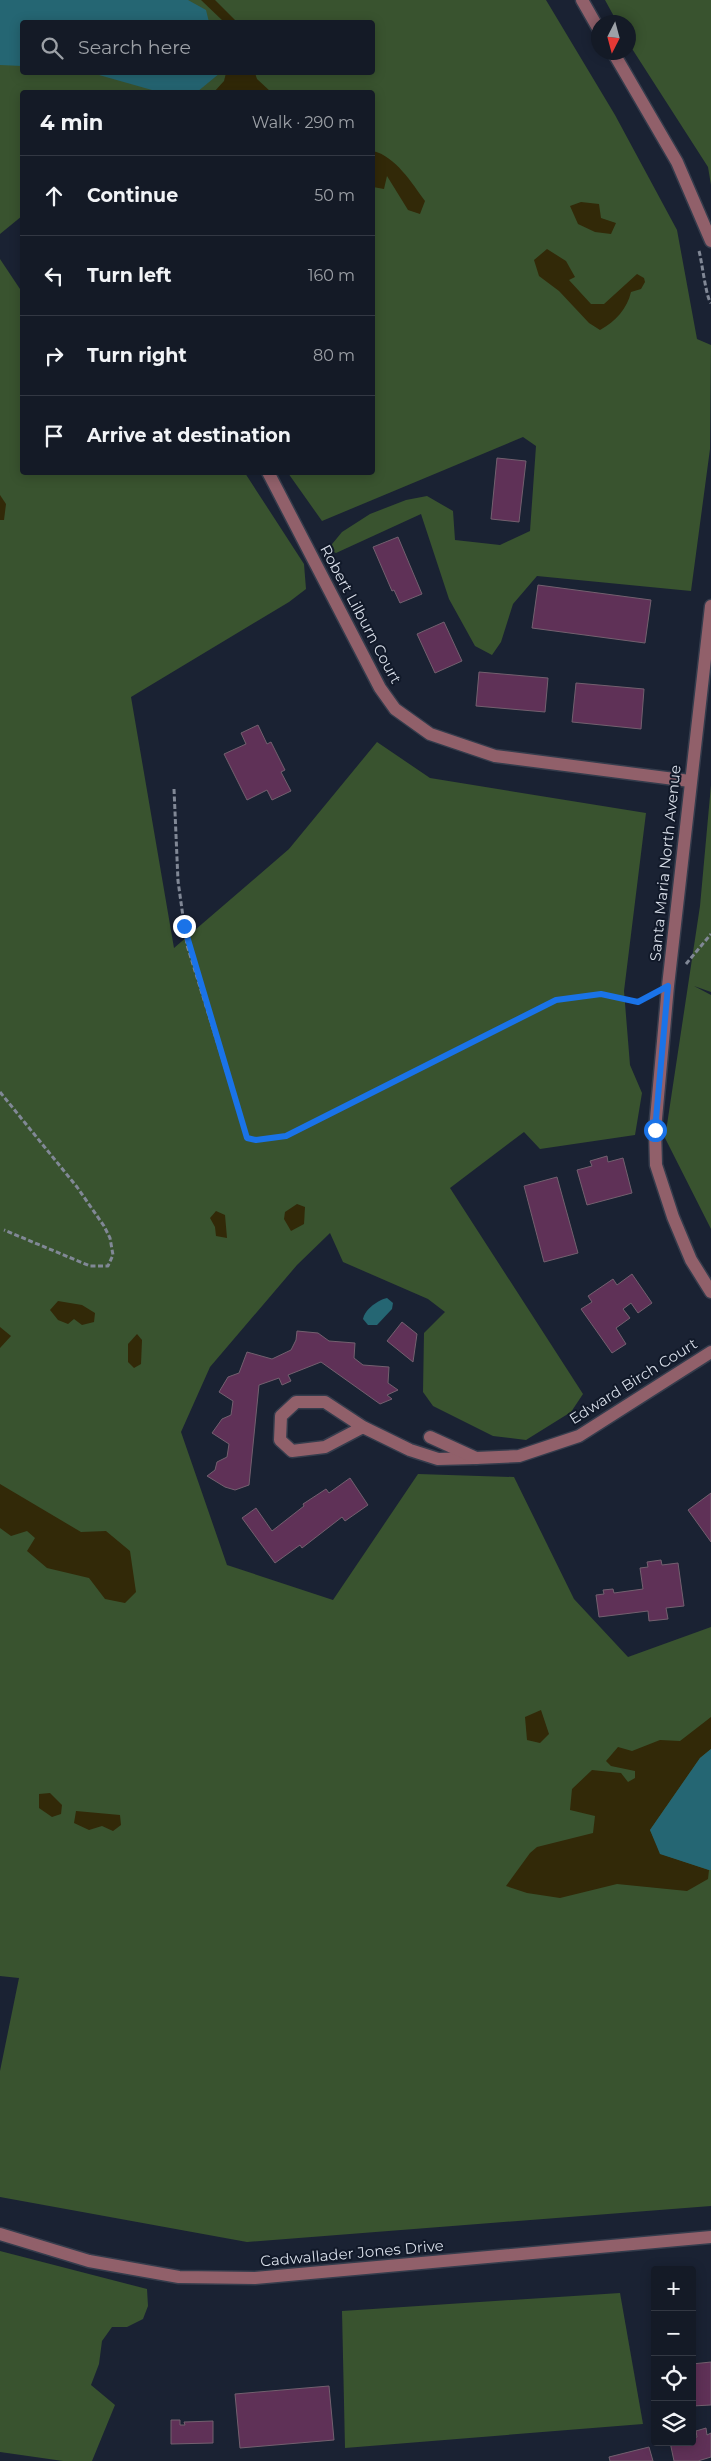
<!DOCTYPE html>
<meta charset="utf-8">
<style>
body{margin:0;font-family:Montserrat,sans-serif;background:#212732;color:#f1f3f6}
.controls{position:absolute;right:15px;bottom:15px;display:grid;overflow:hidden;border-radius:5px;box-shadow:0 2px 12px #0003}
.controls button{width:45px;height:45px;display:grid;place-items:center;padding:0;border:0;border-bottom:1px solid #333843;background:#141a26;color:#f1f3f6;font:25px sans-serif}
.compass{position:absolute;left:591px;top:15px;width:45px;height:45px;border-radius:50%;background:#141a26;box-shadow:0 2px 12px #0003;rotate:186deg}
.stop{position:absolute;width:15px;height:15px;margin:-11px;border:4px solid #1a73e8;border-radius:50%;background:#fff}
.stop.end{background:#1a73e8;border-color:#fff;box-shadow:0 1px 5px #0008}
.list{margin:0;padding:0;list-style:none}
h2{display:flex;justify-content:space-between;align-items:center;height:65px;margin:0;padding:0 20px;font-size:21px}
h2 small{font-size:16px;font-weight:400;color:#9da1a7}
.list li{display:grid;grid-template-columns:32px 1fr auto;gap:15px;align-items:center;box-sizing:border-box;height:80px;padding:0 20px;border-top:1px solid #333843}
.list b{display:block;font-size:19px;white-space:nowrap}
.list em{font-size:16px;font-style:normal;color:#9da1a7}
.icon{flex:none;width:28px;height:28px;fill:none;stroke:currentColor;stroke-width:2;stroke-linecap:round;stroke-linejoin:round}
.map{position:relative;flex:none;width:711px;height:2461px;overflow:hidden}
.search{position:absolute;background:#141a26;box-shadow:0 2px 12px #0003;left:20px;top:20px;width:355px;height:55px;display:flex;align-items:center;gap:12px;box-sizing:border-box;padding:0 18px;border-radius:5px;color:#9da1a7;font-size:19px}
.panel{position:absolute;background:#141a26;box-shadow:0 2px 12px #0003;left:20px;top:90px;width:355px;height:385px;border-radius:5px}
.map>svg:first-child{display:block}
.green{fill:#39532f;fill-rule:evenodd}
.sand{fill:#322908}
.water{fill:#256673}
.building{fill:#5f3157;stroke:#73606f}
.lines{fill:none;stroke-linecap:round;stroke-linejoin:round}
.minor-casing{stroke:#353c4c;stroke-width:15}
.path{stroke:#818896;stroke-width:3;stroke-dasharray:5 2.5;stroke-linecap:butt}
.minor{stroke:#91606a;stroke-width:12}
.route{stroke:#1a73e8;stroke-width:6}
.labels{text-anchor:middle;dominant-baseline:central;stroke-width:4;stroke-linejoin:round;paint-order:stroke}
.street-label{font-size:15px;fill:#d8dee9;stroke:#111929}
</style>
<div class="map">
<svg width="711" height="2461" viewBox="0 0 711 2461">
<rect width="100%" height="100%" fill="#1a2233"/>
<g class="green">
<path d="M0,0H546L615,115L677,230L697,339L711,345L710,449L691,591L537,576L513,604L501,642L492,655L475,646L449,599L421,514L336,553L328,549L342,532L370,514L406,500L427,496L453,511L455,540L500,545L530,531L536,446L523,437L322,521L288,473L372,472V92H22V216L0,234ZM22,22H372V72H22Z"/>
<path d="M605,0H711V185L708,167L629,44L628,22H617Z"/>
<path d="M0,259L22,292V472L245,473L304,564L306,589L289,602L131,697L174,948L289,849L377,742L430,778L646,813L624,991L630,1065L642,1093L635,1135L540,1149L524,1132L450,1188L583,1394L571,1412L526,1440L493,1436L433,1406L423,1392L424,1333L445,1312L428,1299L343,1262L330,1233L297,1265L210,1367L181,1432L227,1565L333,1600L418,1474L514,1477L574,1599L628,1657L711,1627V2206L247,2242L0,2197V2071L19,1978L0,1976Z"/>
<path d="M711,785V992L694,986L711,995V1229L665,1138L700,906Z"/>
<path d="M0,2251L147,2289L148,2306L143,2319L127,2327H112L102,2341L99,2364L91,2385L115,2405L92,2461H63L0,2452Z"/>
<path d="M620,2293L643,2424L345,2448L342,2311Z"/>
</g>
<g class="sand">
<path d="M201,0H215L237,22H224Z"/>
<path d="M226,73H255L257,79L271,92H214L224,81Z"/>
<path d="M373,151C395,156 412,183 425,201L420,214L408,210L387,176L384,189L373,187Z"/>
<path d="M581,202L599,204L601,218L616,223L611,234L595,232L578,224L570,206Z"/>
<path d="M547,249L566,261L575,277L569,280L591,304H604L637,274L644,278L645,282L641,289L631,292C627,309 616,321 600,330L589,323L559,291L539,276L534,260Z"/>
<path d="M0,495L6,504L4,520H0Z"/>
<path d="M297,1204L305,1207L304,1224L291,1231L284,1219L285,1212Z"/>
<path d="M216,1211L225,1215L227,1238L216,1236L215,1227L210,1218Z"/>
<path d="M58,1301L82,1305L95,1313L94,1322L82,1325L74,1319L68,1324L58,1320L50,1310Z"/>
<path d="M0,1327L11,1336L0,1348Z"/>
<path d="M137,1334L142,1340L141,1364L134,1368L128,1362V1344Z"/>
<path d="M0,1484L81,1532L106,1531L130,1551L136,1592L125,1603L105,1599L89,1578L47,1568L27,1551L35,1538L27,1531L11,1536L0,1528Z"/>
<path d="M541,1710L549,1734L540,1743L527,1740L525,1717Z"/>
<path d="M711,1717V1749L700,1758L650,1830L661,1854L709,1870L708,1879L687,1891L617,1884L560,1898L527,1893L506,1886L530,1853L537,1847L593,1833L595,1816L570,1810L572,1789L592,1770L621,1773L628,1782L635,1778V1771L611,1766L606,1761L618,1747L632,1751L660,1740L680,1741Z"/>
<path d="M50,1793L62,1805L61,1814L52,1817L39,1808V1794Z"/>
<path d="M76,1811L120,1815L121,1825L113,1831L102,1826L89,1830L74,1823Z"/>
</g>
<g class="water">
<path d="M0,0H188L206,10L209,22H22V66L0,65Z"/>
<path d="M92,73L220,72V73L197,92H159Z"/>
<path d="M387,1298L393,1303L392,1309L377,1325H368L363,1319C365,1309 378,1300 387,1298Z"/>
<path d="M711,1749V1870H709L660,1854L650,1830L700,1758Z"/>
</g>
<g class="building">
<path d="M497,458L526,461L519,522L491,519Z"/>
<path d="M398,537L422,594L400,603L394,590L392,591L373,547Z"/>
<path d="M538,585L651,600L645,643L532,628Z"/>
<path d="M444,622L462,661L435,673L417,634Z"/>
<path d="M479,672L548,678L545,712L476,706Z"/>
<path d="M576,683L644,689L641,729L572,722Z"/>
<path d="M258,725L267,744L271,742L285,770L281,772L291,791L272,800L267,790L247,800L224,754L246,744L241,733Z"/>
<path d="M607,1156L608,1162L623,1158L632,1193L587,1205L577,1170L592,1166L590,1161Z"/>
<path d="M557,1177L578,1253L544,1262L524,1186Z"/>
<path d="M632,1274L652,1303L638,1313L631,1303L623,1309L630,1318L616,1328L626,1344L612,1353L581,1309L592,1302L588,1296L613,1279L617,1285Z"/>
<path d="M402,1322L417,1334L413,1362L387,1341Z"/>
<path d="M297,1331L318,1333L329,1341L355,1343L354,1358L363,1365L389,1367L388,1383L398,1390L387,1395L392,1399L380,1404L321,1362L288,1375L291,1381L282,1385L279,1378L259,1385L249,1485L235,1490L225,1487L207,1476L215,1470L217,1462L227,1457L229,1444L212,1433L222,1419L231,1415L233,1401L219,1392L228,1377L239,1373L247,1352L272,1359L291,1350L296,1340Z"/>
<path d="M350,1478L368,1505L345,1521L342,1517L302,1548L300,1545L275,1563L242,1518L256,1508L272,1531L304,1506L303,1504L326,1489L329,1493Z"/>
<path d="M711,1493V1542L688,1510Z"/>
<path d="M661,1560L662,1565L678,1563L684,1606L666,1608L668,1619L649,1621L648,1611L599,1617L596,1595L604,1594L603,1590L613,1589L614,1593L643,1589L640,1568L648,1567L647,1562Z"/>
<path d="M711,2362V2405L692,2406V2364Z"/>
<path d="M329,2386L334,2440L240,2448L235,2394Z"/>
<path d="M171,2420H180V2425H185L184,2422L213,2421V2443L171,2444Z"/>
<path d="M706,2428L707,2435L711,2433V2457L698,2461H674L670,2442H692V2438L697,2437L696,2431Z"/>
<path d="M649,2447L653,2461H610L609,2457Z"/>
</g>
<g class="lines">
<g class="minor-casing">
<g id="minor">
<path d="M582,0L598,28"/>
<path d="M613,52L677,162L711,241"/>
<path d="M268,472L380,688L395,709L430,734L495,756L690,781"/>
<path d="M711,606L668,986L655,1130L656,1165L673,1217L691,1260L711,1292"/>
<path d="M363,1427L325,1447L292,1451L280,1440L281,1416L296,1402H325L363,1427L410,1450L438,1459L476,1458"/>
<path d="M430,1437L476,1458L519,1456L579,1436L711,1352"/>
<path d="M0,2234L89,2261L179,2277L255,2278L711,2237"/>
</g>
</g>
<g class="path">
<path d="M699,251C702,261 706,298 711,303"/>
<path d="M174,789L178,881L187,945L247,1138L256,1140L286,1136L556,1000L601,994L638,1002L652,995"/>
<path d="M686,964L711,934"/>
<path d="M0,1092L77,1187L104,1226L110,1238L113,1255L108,1266H90L4,1230"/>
</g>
<use href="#minor" class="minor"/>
</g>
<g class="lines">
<path class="route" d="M184,926L247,1138L256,1140L286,1136L556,1000L601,994L638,1002L668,986L655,1130"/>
</g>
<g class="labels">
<g class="street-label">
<text transform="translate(361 614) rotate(62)">Robert Lilburn Court</text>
<text transform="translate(665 863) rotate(-84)">Santa Maria North Avenue</text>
<text transform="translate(633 1381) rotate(-32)">Edward Birch Court</text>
<text transform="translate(352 2253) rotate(-5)">Cadwallader Jones Drive</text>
</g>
</g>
</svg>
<div class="controls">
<button>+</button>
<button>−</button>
<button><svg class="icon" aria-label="locate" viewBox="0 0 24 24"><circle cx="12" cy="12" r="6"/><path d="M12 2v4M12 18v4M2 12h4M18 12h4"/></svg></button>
<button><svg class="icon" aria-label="layers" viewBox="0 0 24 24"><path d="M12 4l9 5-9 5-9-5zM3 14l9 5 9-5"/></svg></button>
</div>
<svg class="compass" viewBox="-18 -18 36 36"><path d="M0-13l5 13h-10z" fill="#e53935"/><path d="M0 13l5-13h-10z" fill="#9da1a7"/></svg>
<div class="stop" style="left:655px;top:1130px"></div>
<div class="stop end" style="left:184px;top:926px"></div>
<div class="search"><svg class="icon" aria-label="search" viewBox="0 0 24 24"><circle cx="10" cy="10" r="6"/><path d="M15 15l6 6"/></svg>Search here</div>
<section class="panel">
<h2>4 min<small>Walk · 290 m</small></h2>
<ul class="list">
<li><svg class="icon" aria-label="ahead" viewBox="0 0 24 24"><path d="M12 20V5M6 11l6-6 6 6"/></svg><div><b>Continue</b></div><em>50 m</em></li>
<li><svg class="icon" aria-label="left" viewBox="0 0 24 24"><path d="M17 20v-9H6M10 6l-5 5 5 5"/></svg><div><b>Turn left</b></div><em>160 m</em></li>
<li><svg class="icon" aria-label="right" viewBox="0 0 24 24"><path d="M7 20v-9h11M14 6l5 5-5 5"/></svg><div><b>Turn right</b></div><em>80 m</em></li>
<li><svg class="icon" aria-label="arrive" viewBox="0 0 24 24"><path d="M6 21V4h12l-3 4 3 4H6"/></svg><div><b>Arrive at destination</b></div></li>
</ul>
</section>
</div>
